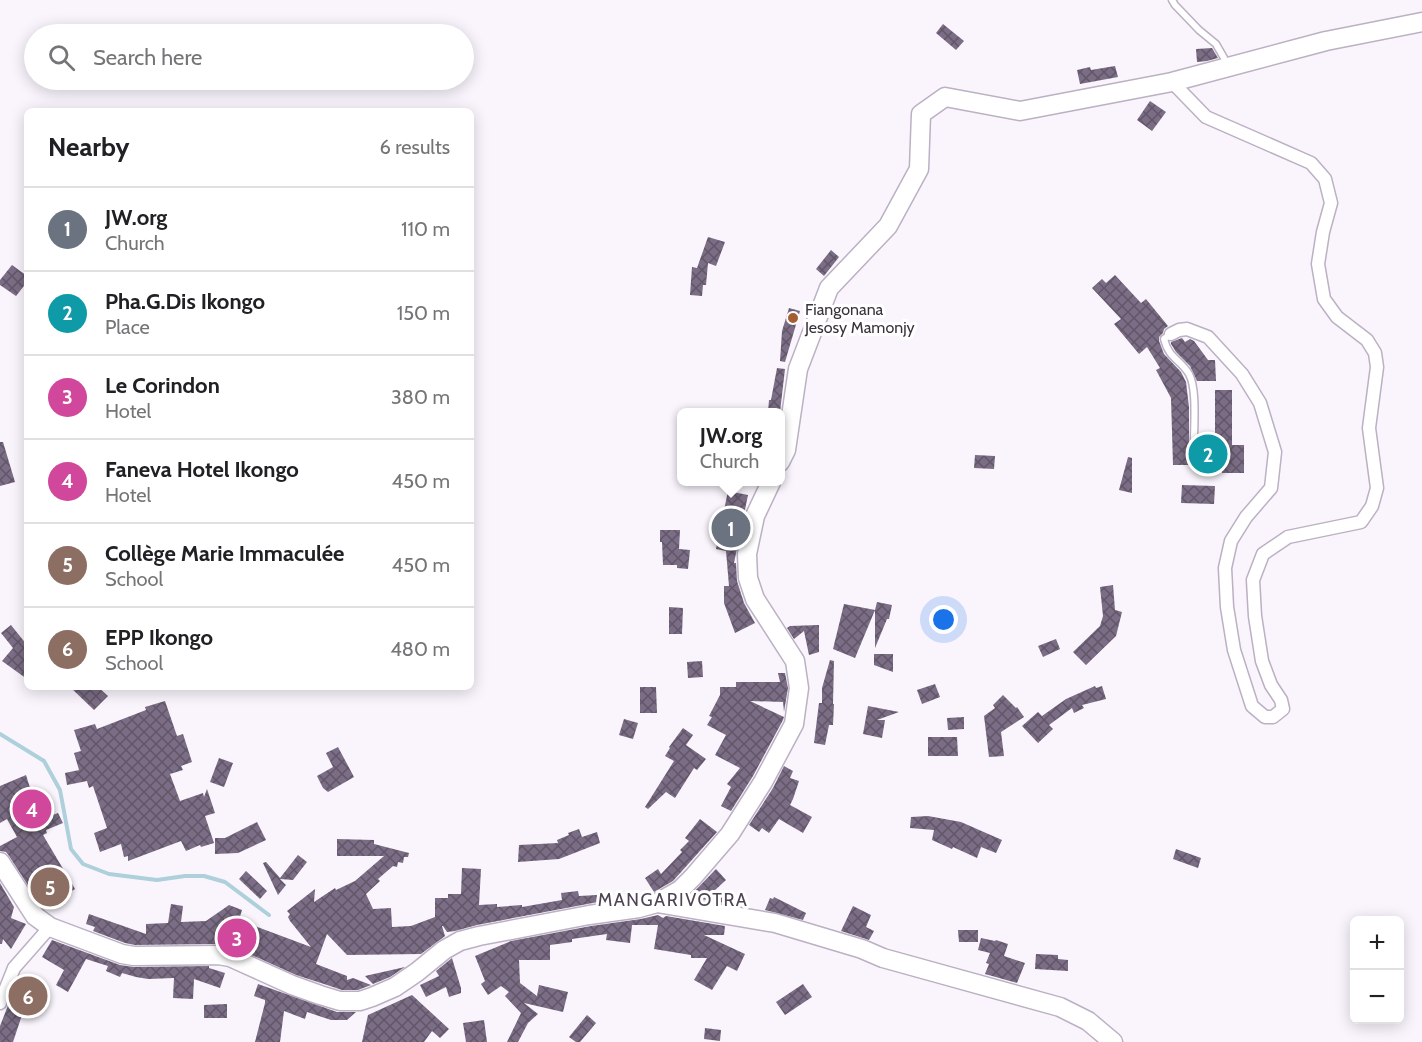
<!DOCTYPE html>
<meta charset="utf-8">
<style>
body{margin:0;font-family:Cabin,sans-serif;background:#f2f2f2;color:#202124}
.controls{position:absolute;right:18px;bottom:18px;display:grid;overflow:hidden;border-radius:9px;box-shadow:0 3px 15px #0003}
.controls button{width:54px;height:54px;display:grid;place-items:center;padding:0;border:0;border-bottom:2px solid #e0e0e0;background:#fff;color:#202124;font:30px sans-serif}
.you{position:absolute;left:944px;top:620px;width:21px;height:21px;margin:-15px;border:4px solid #fff;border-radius:50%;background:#1a73e8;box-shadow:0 0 0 9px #1a73e833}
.badge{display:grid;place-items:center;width:39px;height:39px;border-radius:50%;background:#0b8043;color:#fff;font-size:20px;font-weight:700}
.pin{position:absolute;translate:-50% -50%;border:3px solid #fff;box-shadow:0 2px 6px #0006}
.popup{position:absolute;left:677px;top:408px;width:108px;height:78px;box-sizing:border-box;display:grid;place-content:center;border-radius:9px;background:#fff;filter:drop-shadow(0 2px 4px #0005);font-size:20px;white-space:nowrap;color:#757577}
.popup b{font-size:22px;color:#202124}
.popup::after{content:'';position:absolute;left:50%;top:100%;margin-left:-12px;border:12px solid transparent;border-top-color:#fff}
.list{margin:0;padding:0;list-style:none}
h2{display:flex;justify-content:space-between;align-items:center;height:78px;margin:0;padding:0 24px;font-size:26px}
h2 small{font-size:20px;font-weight:400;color:#757577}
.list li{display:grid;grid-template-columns:39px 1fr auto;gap:18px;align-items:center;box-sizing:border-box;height:84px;padding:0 24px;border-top:2px solid #e0e0e0}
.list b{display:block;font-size:22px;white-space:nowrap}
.list p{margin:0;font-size:20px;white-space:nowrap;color:#757577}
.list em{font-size:20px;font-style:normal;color:#757577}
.icon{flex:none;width:33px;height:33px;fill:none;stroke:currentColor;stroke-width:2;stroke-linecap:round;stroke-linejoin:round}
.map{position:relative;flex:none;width:1422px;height:1042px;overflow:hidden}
.search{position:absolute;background:#fff;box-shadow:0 3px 15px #0003;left:24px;top:24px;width:450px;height:66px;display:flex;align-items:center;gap:15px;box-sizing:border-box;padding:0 21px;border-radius:33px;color:#757577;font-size:22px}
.panel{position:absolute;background:#fff;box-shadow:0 3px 15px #0003;left:24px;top:108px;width:450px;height:582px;border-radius:9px}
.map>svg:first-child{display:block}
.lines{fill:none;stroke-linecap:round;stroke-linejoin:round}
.stream{stroke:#add0db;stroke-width:4}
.building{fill:url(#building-cross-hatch)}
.lane-casing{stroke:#bcb0c4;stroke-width:9}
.street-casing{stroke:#bcb0c4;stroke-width:15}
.secondary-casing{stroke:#bcb0c4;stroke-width:21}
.lane{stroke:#fff;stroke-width:6}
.street{stroke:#fff;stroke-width:12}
.secondary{stroke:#fff;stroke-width:18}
.poi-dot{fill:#a35f31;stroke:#fff;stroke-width:2}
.labels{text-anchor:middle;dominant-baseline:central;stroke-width:6;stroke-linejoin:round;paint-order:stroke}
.poi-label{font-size:16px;fill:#38333b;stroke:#fff;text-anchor:start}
.neighbourhood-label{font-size:18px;letter-spacing:1.5px;fill:#4e4455;stroke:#fff}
</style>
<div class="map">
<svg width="1422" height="1042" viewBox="0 0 1422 1042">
<defs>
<pattern id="building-cross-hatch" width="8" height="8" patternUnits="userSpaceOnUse" patternTransform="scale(1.5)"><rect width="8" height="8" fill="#7b6d85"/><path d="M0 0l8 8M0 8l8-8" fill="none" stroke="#605668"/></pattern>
</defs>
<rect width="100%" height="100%" fill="#faf5fd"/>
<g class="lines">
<path class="stream" d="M0,734L44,761L60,790L71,849L83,864L109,874L157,880L185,876H204L225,882L269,915"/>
</g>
<g class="building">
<path d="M943,24L964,41L956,50L936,33Z"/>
<path d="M1212,48L1218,58L1207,61L1197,62L1196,49Z"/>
<path d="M1115,66L1118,77L1080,84L1077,70L1090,67L1091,70Z"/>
<path d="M1150,101L1166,112L1152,131L1137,120Z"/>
<path d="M708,237L725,242L716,266L708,263L706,285H703L702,296L690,295L692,267L697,268Z"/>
<path d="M831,250L839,257L824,276L816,269Z"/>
<path d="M12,265L27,276V282L16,296L0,285V280Z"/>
<path d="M1115,275L1141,303L1146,299L1168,326L1164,329L1163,333L1159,337V341L1164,354L1181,372L1186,382L1189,407V441L1191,445L1194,446L1198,444L1215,443V390H1232V445H1244V473H1222V465H1173L1171,398L1156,370L1160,368L1147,347L1139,354L1114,324L1121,319L1092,288L1102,279L1106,283Z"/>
<path d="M789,308L800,311L785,362L780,361L782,331Z"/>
<path d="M1182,338L1185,342L1190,339L1194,341L1208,360H1215L1216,381H1197L1190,366L1176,352L1171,344V342Z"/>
<path d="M777,368L785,369L780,412H768L769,400H771Z"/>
<path d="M0,442H3L15,482L0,486Z"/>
<path d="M975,455L995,456L994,469L974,468Z"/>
<path d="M1128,457L1132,458V493L1119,490Z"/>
<path d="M1182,485L1215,486L1214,504L1181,503Z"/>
<path d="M728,491L748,495L734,563H736L737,581L744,603L755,623L735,633L724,603V586H729L726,551L716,549Z"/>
<path d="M660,530H680L679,549L690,550L688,569L677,568V565H663L662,542H660Z"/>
<path d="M1113,585L1115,610L1122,612L1116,636L1086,665L1073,652L1100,626L1103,616L1100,587Z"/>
<path d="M877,602L892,605L889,619H887L875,648V610Z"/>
<path d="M844,604L875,610L855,658L833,649Z"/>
<path d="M669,607L683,608L682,634H669Z"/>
<path d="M11,625L27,645V679L2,661L13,648L1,633Z"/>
<path d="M819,625V652L809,655L804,631L794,639L787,628L790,626Z"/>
<path d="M1056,639L1060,649L1043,657L1038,646Z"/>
<path d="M874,654H893V672L874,665Z"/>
<path d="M830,660L834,661L833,704H834L833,725H829L825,745L814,743L819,703H822V688Z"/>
<path d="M702,661L703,677L688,678L687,662Z"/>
<path d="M778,673H785L788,688L784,712L783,702L750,701L784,717L783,720L753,776L731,811L721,806L731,787L727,784L740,768L715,755L726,735L707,725L712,717L709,716L720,695V687H736V682H780Z"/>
<path d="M935,684L940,697L922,704L917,690Z"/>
<path d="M1095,686L1096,688L1102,686L1106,699L1082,705L1084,708L1074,713L1072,708L1049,725L1053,729L1038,743L1022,726L1038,712L1042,716L1066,699Z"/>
<path d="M70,687H98L108,696L94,710Z"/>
<path d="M640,687H656L657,713H640Z"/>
<path d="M1003,695L1016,708L1017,707L1024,717L1001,732L1004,756L989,757L984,716L995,708L993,705Z"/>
<path d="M165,701L177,736L183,734L192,762L181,766L183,770L170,774L180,801L203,793L204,797L207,789L215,813L205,816L214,843L201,847L200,845L186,851L181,841L128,861V856L124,857L121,844L100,852L94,833L107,828L93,786L89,788L87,781L67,785L65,773L79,770L74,753L81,751L74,730L95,724L97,729L146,710L145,707Z"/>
<path d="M868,706L899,712L877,720H885L882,738L863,734Z"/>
<path d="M964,717V729L948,730L947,718Z"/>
<path d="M624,719L638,723L633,739L619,735Z"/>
<path d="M683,728L693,735L686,745L706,759L697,770L694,768L675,798L666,792L648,809L645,807L674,761L665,756L670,748L669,747Z"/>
<path d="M928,737H957L958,756H928Z"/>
<path d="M338,747L354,777L328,792L323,788L317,776L333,767L326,753Z"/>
<path d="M219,758L233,763L224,787L210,782Z"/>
<path d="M784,766L793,771L790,778L799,781L793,799L790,805L812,817L803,833L779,819L769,833L762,828L759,832L749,825L773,788Z"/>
<path d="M26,775L40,820L58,813L63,823L46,830L47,833L43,835L75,889L59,899L48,881L31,890L9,856L6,852L0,851V846L17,837L7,819L0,823V786Z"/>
<path d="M928,816L961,822L1002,840L996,853L981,847L977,858L953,847L952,849L932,840L934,830L910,828L911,817Z"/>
<path d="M700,819L717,832L673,881L654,892L645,878L658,869L661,874L682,852L680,850L689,841L685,838Z"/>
<path d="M257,822L266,840L238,853L215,854V838H225Z"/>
<path d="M579,829L582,837L597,832L600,843L559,859L518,862L519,845L558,843L557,840L569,835L568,833Z"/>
<path d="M337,839L374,840V844L409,853L408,857H404L403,863L398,862L397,867L393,866L378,879L380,881L366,894L373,909L391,908L392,927L411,926L435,917V898H448V894H461L462,868L481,869L479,905L497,904V907L522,905V907L562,900L561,893L578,891L579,896L597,895L598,902L477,925L455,931L447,932L443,926H442L445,936L421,954L347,955L327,934L316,964L347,976V980L353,978L371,985L358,990H342L324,984L296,975L232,946L218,944L135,945L125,943L93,931L95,927L86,924L89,914L146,934V924L168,923L171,904L183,906L181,922L206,921L229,905L242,910L239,920L311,947L290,921L288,917L290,914L287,911L315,889L314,902L335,888L336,890L355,881L384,856H337Z"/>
<path d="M1176,849L1201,858L1198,868L1173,859Z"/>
<path d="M298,855L307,862L293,880L280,879L286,885L278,895L263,863L266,862L280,878Z"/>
<path d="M716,869L726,880L713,892L731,895L730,904L689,897Z"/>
<path d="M246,871L267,891L260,899L239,879Z"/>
<path d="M0,883L14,907L11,918L26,924L11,949L3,939L2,944H0Z"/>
<path d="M774,897L806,913L803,920L765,910L770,898L773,899Z"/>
<path d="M853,906L871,915L866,927L874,931L869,940L841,931Z"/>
<path d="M658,915L663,918L666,916L725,926L724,935H704L745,954L737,971L727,966L712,990L694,980L707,958H691V955L654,949L658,925H632L630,943L606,940L607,934L572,939V942L550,945V960H519L520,983L537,996L539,985L568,992L563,1012L524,1003L538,1014L528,1023L518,1042H507L521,1013L505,996L509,992L501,986L488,995L481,984L485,981L475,956L511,941L591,926L641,919Z"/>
<path d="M958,930H978V942H959Z"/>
<path d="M981,938L995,941L996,940L1008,944L1004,956L1025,963L1017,983L985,974L989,964L986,963L990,953L978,950Z"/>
<path d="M52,940L120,965L134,967L209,966V968L225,973L220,988L194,979L193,999L173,998L174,978L148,979L136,977L122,973L120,977L106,971L108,966L86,959L68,992L56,985L64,970L42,957Z"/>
<path d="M1036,954L1058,955V959L1068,960V971L1035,969Z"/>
<path d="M452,958L461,988V993L449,997L446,987L426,997L420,985L439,976L436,971Z"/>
<path d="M405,967L390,977L373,984L365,976Z"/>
<path d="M18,980L32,985L13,1042H0V1026Z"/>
<path d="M258,984L337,1012H356L347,1020H331L307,1012L305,1019L284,1011L280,1042H255L265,1003V1000L254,996Z"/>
<path d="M803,984L812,997L785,1015L776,1002Z"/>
<path d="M412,995L449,1029L440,1038L432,1031L424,1042H362L368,1015Z"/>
<path d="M227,1004V1018H204V1005Z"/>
<path d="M587,1015L596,1023L580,1042H576L569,1037Z"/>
<path d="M484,1020L487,1042H466L463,1023Z"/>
<path d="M705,1028L721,1030L720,1041L704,1039Z"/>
</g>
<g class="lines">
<g class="lane-casing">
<g id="lane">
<path d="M1172,0L1175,5L1199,30L1216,44L1228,65"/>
<path d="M1171,334L1164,339C1169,359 1180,359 1189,374C1197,388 1194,425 1194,441"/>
</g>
</g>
<g class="street-casing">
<g id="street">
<path d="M1171,334L1179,330L1187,329L1208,337L1242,374L1260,403L1275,452L1271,488L1246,517L1231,541L1225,568L1227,607L1234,650L1252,706L1265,717H1273L1283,709L1281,700L1271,685L1262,661L1255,616L1253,580L1263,554L1288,537L1361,522L1372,506L1377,488L1369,428L1377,367L1375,353L1367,340L1337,317L1324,299L1318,264L1323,232L1331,203L1325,179L1311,163L1206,117L1172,82"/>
<path d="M0,1003L14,968L50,927"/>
</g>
</g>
<g class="secondary-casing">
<g id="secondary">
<path d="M780,462L786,450L798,369L829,288L888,226L919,169L921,114L945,97L1020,111L1172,82L1326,41L1422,22"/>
<path d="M0,862L35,916L50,927L122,954L134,956L218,955L230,957L292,985L320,995L340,1001H360L372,997L395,987L417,972L444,950L460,941L479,936L589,915L639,908L657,903L680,890L693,877L730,834L763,782L794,724L799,688L795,661L755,599L748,578L747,554L755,516L771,482"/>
<path d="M657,903L775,923L862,949L883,958L1060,1007L1088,1021L1113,1042"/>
</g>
</g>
<use href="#lane" class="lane"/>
<use href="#street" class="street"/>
<use href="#secondary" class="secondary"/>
</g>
<circle class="poi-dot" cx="793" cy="318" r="6"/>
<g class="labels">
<g class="poi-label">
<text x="805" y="309">Fiangonana<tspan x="805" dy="18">Jesosy Mamonjy</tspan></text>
</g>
<g class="neighbourhood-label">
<text x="673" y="900">MANGARIVOTRA</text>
</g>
</g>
</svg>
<div class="controls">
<button>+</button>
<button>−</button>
</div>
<div class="you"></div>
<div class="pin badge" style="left:731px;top:528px;background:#6b7280">1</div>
<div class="popup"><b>JW.org</b>Church</div>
<div class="pin badge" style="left:1208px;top:454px;background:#0f9aa8">2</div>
<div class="pin badge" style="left:237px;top:938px;background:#d1479c">3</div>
<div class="pin badge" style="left:32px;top:809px;background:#d1479c">4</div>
<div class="pin badge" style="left:50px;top:887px;background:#8d6e63">5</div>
<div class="pin badge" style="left:28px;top:996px;background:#8d6e63">6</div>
<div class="search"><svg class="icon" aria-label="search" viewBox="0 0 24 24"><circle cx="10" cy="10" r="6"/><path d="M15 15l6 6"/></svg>Search here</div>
<section class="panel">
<h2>Nearby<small>6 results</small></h2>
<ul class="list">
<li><span class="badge" style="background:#6b7280">1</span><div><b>JW.org</b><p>Church</p></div><em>110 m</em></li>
<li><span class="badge" style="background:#0f9aa8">2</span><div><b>Pha.G.Dis Ikongo</b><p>Place</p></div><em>150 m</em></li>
<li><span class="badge" style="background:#d1479c">3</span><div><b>Le Corindon</b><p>Hotel</p></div><em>380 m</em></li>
<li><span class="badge" style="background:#d1479c">4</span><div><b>Faneva Hotel Ikongo</b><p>Hotel</p></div><em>450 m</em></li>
<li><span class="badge" style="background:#8d6e63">5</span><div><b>Collège Marie Immaculée</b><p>School</p></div><em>450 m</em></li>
<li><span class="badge" style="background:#8d6e63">6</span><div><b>EPP Ikongo</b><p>School</p></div><em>480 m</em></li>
</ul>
</section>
</div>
